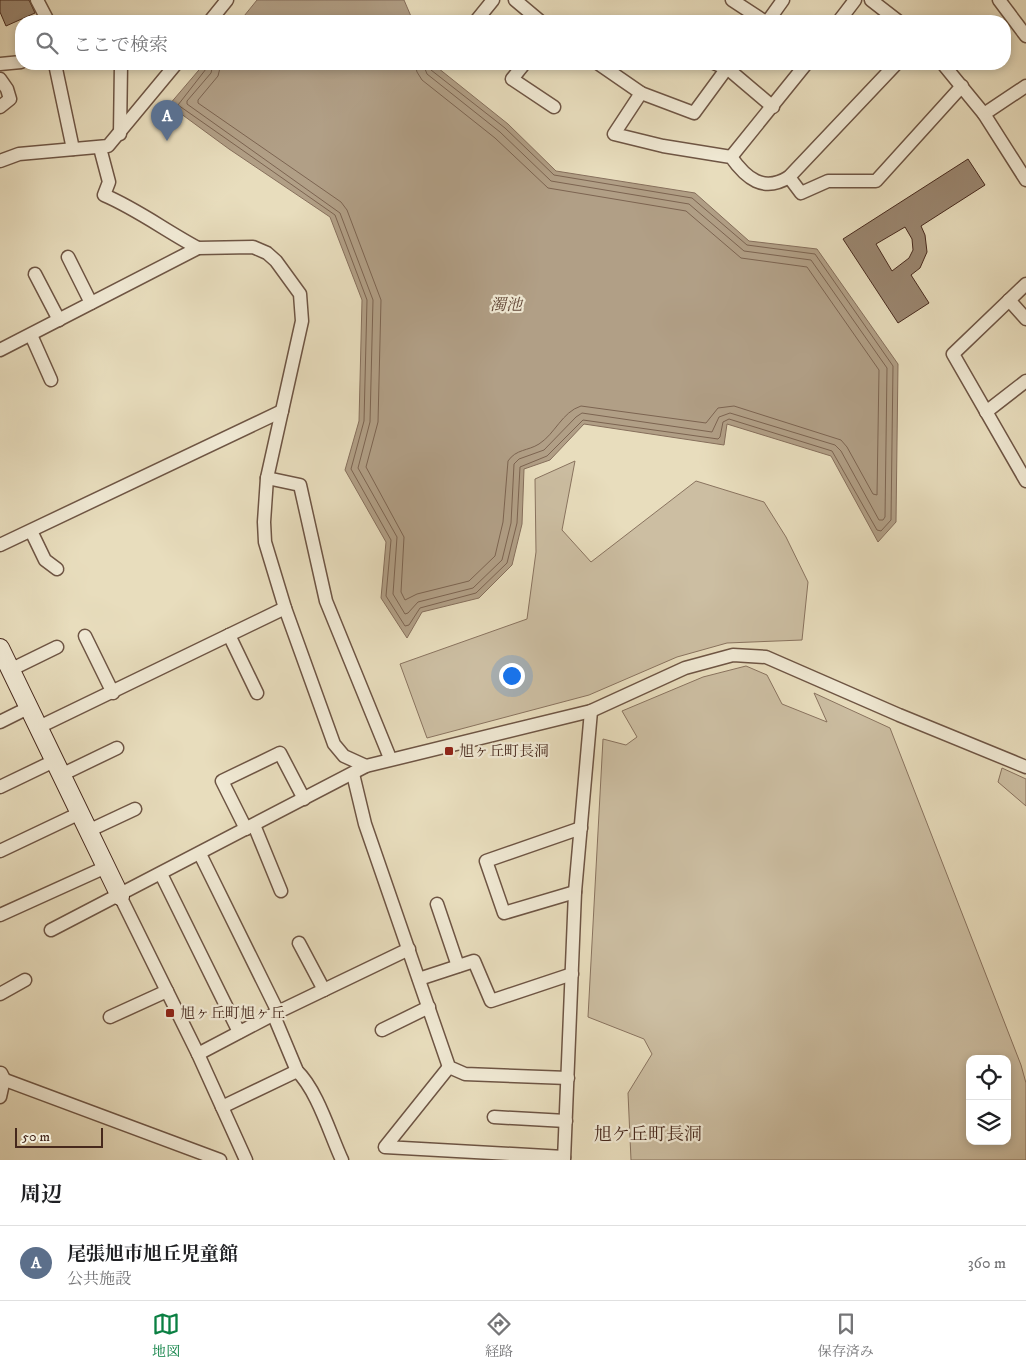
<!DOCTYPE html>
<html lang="ja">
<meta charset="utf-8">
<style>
body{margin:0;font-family:"IM FELL DW Pica","Noto Serif JP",serif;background:#f2f2f2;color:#202124}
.controls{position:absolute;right:15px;bottom:15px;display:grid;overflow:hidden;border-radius:10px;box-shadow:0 2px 8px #0003}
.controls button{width:45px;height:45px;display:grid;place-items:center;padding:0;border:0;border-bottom:1px solid #e0e0e0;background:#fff;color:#202124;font:25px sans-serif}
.scale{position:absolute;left:15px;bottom:12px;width:88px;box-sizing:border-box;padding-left:5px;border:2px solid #46281c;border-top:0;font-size:14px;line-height:18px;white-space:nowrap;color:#46281c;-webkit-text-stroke:4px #f0e9d4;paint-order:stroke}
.you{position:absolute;left:511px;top:675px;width:18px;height:18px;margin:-12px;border:4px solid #fff;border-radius:50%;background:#1a73e8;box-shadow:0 0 0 8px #1a73e833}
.badge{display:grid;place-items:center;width:32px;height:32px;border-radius:50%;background:#0b8043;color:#fff;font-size:16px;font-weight:700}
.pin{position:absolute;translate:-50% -41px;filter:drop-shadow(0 1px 2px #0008)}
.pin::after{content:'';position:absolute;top:26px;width:18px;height:15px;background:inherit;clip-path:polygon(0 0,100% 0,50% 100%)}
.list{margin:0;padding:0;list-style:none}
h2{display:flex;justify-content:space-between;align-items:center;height:65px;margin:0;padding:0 20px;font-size:21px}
h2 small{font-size:16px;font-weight:400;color:#757577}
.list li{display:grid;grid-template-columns:32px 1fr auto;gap:15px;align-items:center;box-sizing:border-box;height:75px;padding:0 20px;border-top:1px solid #e0e0e0}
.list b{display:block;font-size:19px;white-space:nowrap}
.list p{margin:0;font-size:16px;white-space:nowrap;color:#757577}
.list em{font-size:16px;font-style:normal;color:#757577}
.icon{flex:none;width:28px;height:28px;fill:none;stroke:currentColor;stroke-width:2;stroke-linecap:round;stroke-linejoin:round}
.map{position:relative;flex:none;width:1026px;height:1160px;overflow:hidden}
.search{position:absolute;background:#fff;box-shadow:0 2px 8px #0003;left:15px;right:15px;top:15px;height:55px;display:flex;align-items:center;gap:12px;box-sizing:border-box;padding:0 18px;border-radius:20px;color:#757577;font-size:19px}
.sheet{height:140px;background:#fff}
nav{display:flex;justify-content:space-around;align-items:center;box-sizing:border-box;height:70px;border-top:1px solid #e0e0e0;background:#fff;font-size:14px;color:#757577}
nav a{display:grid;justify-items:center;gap:2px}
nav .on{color:#0b8043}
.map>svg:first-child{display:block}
.green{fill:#ccbea2;stroke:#89735f;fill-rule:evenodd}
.water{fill:#b19f86;stroke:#866f5c}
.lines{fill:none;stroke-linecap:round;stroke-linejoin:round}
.shore{stroke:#7c6451;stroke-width:1}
.building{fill:#9a8670;stroke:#46281c;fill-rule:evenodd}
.street-casing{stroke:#6e5544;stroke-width:15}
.secondary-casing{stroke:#46281c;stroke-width:20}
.street{stroke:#f0e9d4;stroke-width:12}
.secondary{stroke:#f0e9d4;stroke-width:18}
.poi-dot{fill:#8f2418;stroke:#f0e9d4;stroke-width:2}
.labels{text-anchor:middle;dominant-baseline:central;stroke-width:4.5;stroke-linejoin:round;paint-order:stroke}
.poi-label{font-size:15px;fill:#46281c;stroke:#f0e9d4;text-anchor:start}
.water-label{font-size:16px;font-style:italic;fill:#614636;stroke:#f0e9d4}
.quarter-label{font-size:18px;fill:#46281c;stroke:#f0e9d4}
</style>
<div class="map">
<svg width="1026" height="1160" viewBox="0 0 1026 1160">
<rect width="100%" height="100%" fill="#e8ddbd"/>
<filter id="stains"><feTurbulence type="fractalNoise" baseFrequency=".004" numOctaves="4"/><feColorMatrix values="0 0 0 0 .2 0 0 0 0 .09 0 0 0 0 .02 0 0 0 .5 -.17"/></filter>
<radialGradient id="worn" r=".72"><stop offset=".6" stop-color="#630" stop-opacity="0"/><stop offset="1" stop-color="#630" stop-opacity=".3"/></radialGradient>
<g class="green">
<path d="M575,461L562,530L591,562L696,481L764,502L786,537L808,582L802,640L727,643L677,657L589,695L427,738L400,664L527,619L536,552L535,479Z"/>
<path d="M746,666L767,675L782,704L827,722L814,693L890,728L1021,1065L1026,1083V1160H631L628,1093L652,1054L644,1039L588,1017L603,739L626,745L637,737L622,711L703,677ZM970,1059H1007V1141H970Z"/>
<path d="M1002,768L1026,779V806L998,782Z"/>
</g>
<g class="water">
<path d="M257,0H404L413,21H240Z"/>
<path d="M204,64H433L508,124L556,171L695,193L749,241L817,249L898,364L896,522L878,542L831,456L727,424L724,445L584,424L550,460L524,469L522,524L512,565L479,598L422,612L407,638L381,598L386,542L345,470L359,421L362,300L330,217L229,149L169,105Z"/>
</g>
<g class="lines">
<g class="shore">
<path d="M207,64L206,69L178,105L335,215L367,300L364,421L351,469L391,540L386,596L405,626L409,625L420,608L476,593L507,563L517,523L520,467L547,456L583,420L718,439L720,437L723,422L729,419L832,451L877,530L881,531L891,520L893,366L815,254L747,245L692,198L554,175L505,128L431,70L429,64"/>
<path d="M213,64L211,73L187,101V104L340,213L373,300L370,422L358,468L397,537L393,594L405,614L408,613L418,602L473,588L502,560L511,523L514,464L519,459L544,450L576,417L582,413L712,432L719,417L730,413L835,445L841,451L879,520H883L885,517L887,368L811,260L744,251L689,204L551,181L500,132L427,74L423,64"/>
<path d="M221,64L218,76L198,100V103L341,202L347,210L381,300L378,422L366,467L404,537L401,592L405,600L417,594L469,581L495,556L503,522L508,461C516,449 528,451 539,444C555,434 562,412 581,406L706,423L718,408L734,406L841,440L847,447L873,494L877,495L879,370L807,267L741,258L686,211L548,188L495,138L422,80L417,72L415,64"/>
</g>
</g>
<g class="building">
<path d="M0,0H29L35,13L6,26L0,12Z"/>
<path d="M968,159L985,185L921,226L925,235L927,252L920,268L911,275L929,303L898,323L843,239ZM905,227L912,239L913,250L909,258L892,271L876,244Z"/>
</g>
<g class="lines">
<g class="street-casing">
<g id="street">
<path d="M37,0L48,21"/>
<path d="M515,0L540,21"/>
<path d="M732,0L764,21"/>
<path d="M871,0L898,21"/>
<path d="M999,0L1026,36"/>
<path d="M210,21L227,0"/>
<path d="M476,21L493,0"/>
<path d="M768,21L783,0"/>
<path d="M839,21L855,0"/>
<path d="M0,64L21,62"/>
<path d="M55,64L73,149"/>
<path d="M524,64L512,79L554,107"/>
<path d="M599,64L641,93L694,113L727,68"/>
<path d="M716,64L727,68L773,107"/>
<path d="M896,64L789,177L801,193L828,181H876L962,86"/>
<path d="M943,64L984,114L1026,180"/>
<path d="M0,79L7,89L10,99L0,107"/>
<path d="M641,93L614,134L663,146L731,157C746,178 763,193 789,177"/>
<path d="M984,114L1026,86"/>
<path d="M120,134L121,64"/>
<path d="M100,148L109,182L104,195C137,209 166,231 198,248"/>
<path d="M731,157L806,64"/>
<path d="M0,161L19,154L108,146L176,64"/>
<path d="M68,257L91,303"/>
<path d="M35,274L59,320"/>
<path d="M1026,284L953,354L1026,481"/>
<path d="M1009,300L1026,319"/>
<path d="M31,335L51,380"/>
<path d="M0,350L198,248L253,247L267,253L276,261L300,294L302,321L267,478L264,522L265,542L285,608L334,744L344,756L366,766"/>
<path d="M986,412L1026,381"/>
<path d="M267,478L300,485L326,601L390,758"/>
<path d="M31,531L45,560L57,569"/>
<path d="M0,545L282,411"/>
<path d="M229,635L257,693"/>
<path d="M85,636L113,693"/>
<path d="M10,670L57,647"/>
<path d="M0,722L28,708"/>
<path d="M39,727L285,608"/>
<path d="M353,774L365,824L449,1067L465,1074L568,1078"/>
<path d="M61,775L117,748"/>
<path d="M0,787L54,761"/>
<path d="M254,825L281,891"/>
<path d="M246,829L222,781L280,753L304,799"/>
<path d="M88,831L135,809"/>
<path d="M0,851L80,813"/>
<path d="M200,854L278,1012"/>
<path d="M161,874L239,1032"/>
<path d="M575,892L504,913L486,861L581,828"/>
<path d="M120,896L198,1054L246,1160"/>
<path d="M437,904L458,966"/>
<path d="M0,915L106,867"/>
<path d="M51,930L366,766L591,711L685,668L733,655L766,657L899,715L1026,767"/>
<path d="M299,943L324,990"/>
<path d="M419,979L474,961L491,1001L572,974"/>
<path d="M0,994L25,980"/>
<path d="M274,1016L297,1071C317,1090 330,1134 342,1160"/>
<path d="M110,1017L167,991"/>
<path d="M382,1030L429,1007"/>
<path d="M198,1054L278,1012L409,949"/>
<path d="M449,1067L385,1147L564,1157"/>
<path d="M0,1078L220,1160"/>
<path d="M0,1097L4,1079L1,1073"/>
<path d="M222,1107L297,1071"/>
<path d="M494,1117L566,1121"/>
<path d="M564,1160L575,892L591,711"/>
</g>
</g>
<g class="secondary-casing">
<path id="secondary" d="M0,648L120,896"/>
</g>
<use href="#street" class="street"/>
<use href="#secondary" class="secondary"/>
</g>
<g class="poi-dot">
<rect x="444" y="746" width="10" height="10" rx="2.5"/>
<rect x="165" y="1008" width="10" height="10" rx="2.5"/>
</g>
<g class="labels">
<g class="poi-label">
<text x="459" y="751">旭ヶ丘町長洞</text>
<text x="180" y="1013">旭ヶ丘町旭ヶ丘</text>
</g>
<g class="water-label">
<text x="506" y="305">濁池</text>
</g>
<g class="quarter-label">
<text x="648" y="1135">旭ケ丘町長洞</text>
</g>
</g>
<rect width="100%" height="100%" filter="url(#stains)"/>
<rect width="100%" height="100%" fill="url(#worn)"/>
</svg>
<div class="controls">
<button><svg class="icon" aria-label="locate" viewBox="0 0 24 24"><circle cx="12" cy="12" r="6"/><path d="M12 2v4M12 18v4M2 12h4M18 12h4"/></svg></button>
<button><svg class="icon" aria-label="layers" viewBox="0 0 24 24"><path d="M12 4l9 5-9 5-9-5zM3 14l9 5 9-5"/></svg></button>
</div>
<div class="scale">50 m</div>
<div class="you"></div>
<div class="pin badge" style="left:167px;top:141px;background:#5c6f8a">A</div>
<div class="search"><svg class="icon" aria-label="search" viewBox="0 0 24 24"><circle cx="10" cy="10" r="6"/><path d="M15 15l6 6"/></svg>ここで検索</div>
</div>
<section class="sheet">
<h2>周辺<small></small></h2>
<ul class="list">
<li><span class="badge" style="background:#5c6f8a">A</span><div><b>尾張旭市旭丘児童館</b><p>公共施設</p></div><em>360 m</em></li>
</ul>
</section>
<nav>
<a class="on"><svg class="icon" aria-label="map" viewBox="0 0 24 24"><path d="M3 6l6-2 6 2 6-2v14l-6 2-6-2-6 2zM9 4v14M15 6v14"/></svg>地図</a>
<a><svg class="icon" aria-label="directions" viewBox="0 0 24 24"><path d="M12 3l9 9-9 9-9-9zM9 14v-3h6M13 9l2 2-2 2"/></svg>経路</a>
<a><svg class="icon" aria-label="saved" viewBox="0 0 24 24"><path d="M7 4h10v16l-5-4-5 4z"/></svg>保存済み</a>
</nav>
